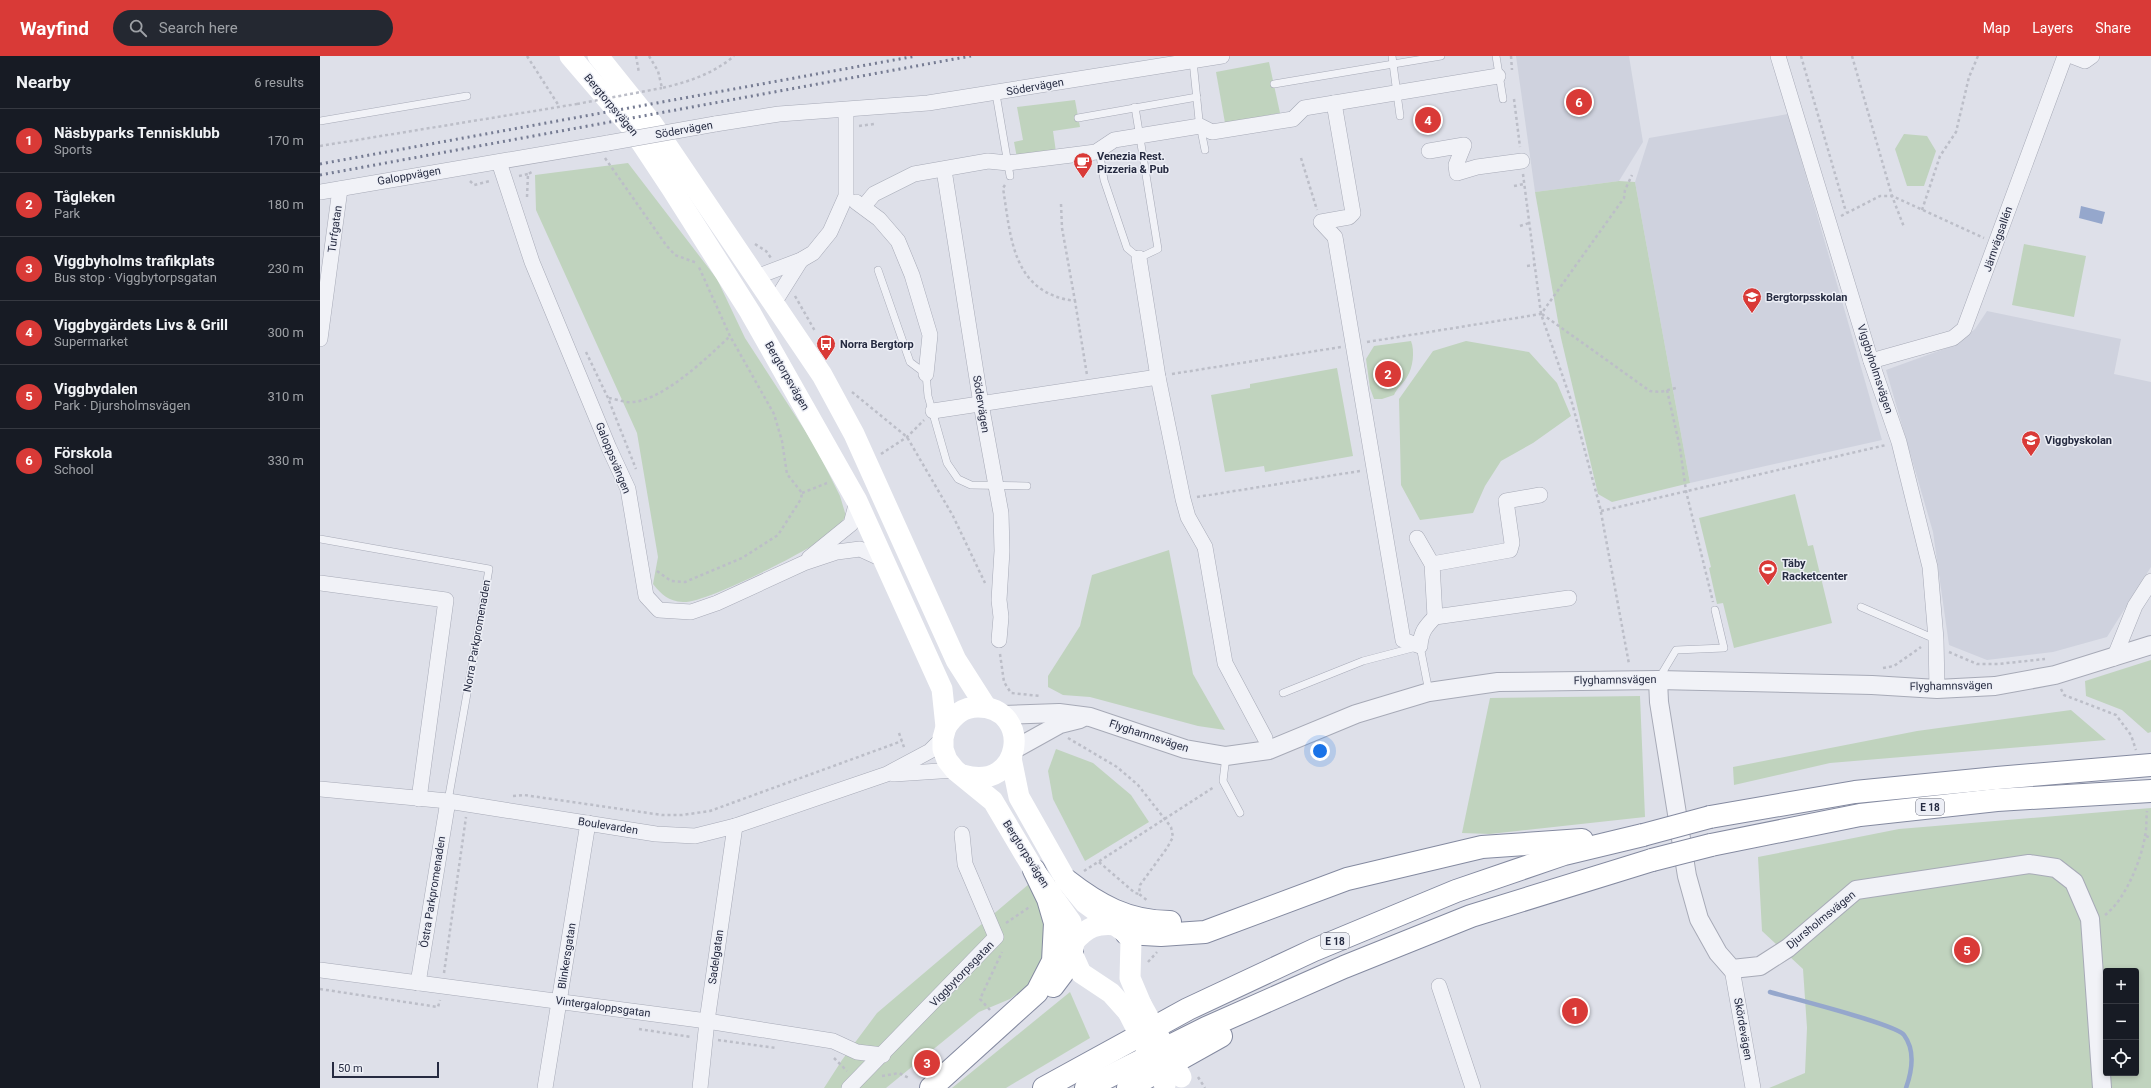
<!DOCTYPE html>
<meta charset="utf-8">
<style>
body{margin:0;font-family:Roboto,sans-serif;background:#242831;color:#f1f3f6}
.controls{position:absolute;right:12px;bottom:12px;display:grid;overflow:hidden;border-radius:4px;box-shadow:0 2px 6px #0003}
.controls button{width:36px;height:36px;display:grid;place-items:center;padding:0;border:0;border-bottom:1px solid #363941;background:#171b24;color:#f1f3f6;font:20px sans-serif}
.scale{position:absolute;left:12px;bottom:10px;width:107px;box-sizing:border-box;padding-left:4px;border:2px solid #262b41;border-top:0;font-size:11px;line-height:14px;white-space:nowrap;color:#262b41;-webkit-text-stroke:3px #edeff6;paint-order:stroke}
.you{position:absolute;left:1000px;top:695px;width:14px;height:14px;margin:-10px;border:3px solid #fff;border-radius:50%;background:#1a73e8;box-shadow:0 0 0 6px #1a73e833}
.badge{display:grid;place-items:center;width:26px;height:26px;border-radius:50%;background:#d93a37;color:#fff;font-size:13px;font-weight:700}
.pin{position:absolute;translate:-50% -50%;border:2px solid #fff;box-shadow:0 1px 4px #0006}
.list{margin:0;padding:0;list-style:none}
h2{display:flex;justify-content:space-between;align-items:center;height:52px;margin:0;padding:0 16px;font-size:17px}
h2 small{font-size:13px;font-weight:400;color:#9ea1a6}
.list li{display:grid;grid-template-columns:26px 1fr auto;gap:12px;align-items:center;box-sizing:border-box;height:64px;padding:0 16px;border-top:1px solid #363941}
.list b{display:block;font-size:15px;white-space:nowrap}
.list p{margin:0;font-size:13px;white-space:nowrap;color:#9ea1a6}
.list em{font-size:13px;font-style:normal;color:#9ea1a6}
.icon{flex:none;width:22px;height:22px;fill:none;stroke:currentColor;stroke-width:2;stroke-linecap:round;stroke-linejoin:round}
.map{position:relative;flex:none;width:1831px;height:1032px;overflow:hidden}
header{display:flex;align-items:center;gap:24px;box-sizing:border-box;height:56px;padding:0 20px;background:#d93a37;color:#fff}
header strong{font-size:19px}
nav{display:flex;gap:22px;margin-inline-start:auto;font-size:14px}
.search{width:280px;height:36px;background:#242831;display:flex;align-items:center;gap:10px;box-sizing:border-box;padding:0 14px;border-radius:22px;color:#9ea1a6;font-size:15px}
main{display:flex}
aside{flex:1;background:#171b24}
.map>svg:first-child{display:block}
.built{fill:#cfd2de}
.green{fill:#c0d3be;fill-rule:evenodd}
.water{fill:#95a7cc}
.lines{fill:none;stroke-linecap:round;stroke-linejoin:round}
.stream{stroke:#95a7cc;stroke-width:4.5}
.service-casing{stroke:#a7aab7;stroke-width:8}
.minor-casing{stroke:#a7aab7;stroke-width:16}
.tertiary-casing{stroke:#a7aab7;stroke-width:20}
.motorway-casing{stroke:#848aa0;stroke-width:24}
.path{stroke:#bcbec8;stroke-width:2.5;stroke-dasharray:3 3;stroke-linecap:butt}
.service{stroke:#f1f2f7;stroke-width:7}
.minor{stroke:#f1f2f7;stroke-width:15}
.tertiary{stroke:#f1f2f7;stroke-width:18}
.secondary{stroke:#fff;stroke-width:21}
.motorway{stroke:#fff;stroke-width:22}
.rail{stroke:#767c93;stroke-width:3;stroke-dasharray:2 4;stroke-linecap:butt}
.minor-bridge-casing{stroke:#a7aab7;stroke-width:16;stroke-linecap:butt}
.motorway-bridge-casing{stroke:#848aa0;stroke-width:24;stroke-linecap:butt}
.path-bridge{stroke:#bcbec8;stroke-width:2.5;stroke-dasharray:3 3;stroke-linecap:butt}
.minor-bridge{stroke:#f1f2f7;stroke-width:15}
.secondary-bridge{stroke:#fff;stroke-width:21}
.motorway-bridge{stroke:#fff;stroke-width:22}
.labels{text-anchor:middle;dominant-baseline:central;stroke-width:3;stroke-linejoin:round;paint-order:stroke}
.shield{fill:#edeff6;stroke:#626677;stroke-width:1}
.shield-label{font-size:10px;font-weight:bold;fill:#262b41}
.street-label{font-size:11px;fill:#262b41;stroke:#edeff6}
.poi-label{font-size:11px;font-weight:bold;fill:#262b41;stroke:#edeff6;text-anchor:start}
</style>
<header>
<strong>Wayfind</strong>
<div class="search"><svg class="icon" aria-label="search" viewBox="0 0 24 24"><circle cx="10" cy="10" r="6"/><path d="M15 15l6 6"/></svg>Search here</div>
<nav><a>Map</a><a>Layers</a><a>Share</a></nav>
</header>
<main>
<aside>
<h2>Nearby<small>6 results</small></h2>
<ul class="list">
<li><span class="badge">1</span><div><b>Näsbyparks Tennisklubb</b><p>Sports</p></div><em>170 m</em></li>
<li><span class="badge">2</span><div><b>Tågleken</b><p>Park</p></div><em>180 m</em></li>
<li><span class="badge">3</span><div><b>Viggbyholms trafikplats</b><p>Bus stop · Viggbytorpsgatan</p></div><em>230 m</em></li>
<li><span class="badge">4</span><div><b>Viggbygärdets Livs &amp; Grill</b><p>Supermarket</p></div><em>300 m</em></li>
<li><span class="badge">5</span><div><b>Viggbydalen</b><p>Park · Djursholmsvägen</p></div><em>310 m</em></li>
<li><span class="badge">6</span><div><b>Förskola</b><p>School</p></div><em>330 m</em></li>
</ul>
</aside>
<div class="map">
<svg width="1831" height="1032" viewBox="0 0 1831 1032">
<rect width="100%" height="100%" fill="#dee0e9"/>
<g class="built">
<path d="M1196,0H1309L1323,86L1299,125L1215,136Z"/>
<path d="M1468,58L1562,384L1370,427L1315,126L1329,82Z"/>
<path d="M1667,255L1801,283L1794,318L1831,326V511L1787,581L1733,596L1667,604L1629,589L1613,476L1566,314L1635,289L1655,273Z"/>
</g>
<g class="green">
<path d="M949,6L960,57L905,67L896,16Z"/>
<path d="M755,44L760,71L733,75L736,96L697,102L694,86L703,84L697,51Z"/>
<path d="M1584,78L1607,80L1616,95L1604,130H1587L1575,93Z"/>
<path d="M308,107L397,223L425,282L495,390L520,440L526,460C522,465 518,472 513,476C495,492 384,548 363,546C348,545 342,539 333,528L338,501L317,377L216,154L215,119Z"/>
<path d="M1299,125L1315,126L1370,427L1292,446L1278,438L1241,282L1215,136Z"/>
<path d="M1704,188L1766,200L1754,261L1692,249Z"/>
<path d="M1091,285C1095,295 1093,312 1087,321C1083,328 1077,332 1074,339L1062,343H1054L1050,332L1046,303L1054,290Z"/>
<path d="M1146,285L1209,296L1237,327L1251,360L1213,387L1181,405L1165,430L1153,457L1100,464L1081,429L1079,343L1113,295Z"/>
<path d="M1017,312L1033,400L945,416L944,410L905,416L891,339L930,332V328Z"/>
<path d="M1475,438L1488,490L1493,489L1512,567L1414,592L1403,547L1397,548L1389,512L1391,511L1379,462Z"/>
<path d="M849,494L873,618L905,674L878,670L770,641L743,639L728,631V620L760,570L772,519Z"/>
<path d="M1831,604V676L1828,677L1802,654L1766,640L1765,625Z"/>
<path d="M1320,640L1325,761L1170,778L1142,777L1170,642Z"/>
<path d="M1751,654L1786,684L1510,707L1414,729L1413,711L1597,675Z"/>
<path d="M736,693L773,707L811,739L829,766L765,805L733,743L728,715Z"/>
<path d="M1831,752V1032H1449L1485,1017L1487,972L1483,913L1442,875L1438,801L1579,773ZM1786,915H1816V1017H1786Z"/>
<path d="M709,828L721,848L727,873L724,901L709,929L690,943L659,956L566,1032H504L522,1004L557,957Z"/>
<path d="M750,936L770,982L686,1032H632Z"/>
</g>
<path class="water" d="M1761,150L1785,156L1782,168L1759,162Z"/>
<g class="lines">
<path class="stream" d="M1450,936C1470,942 1576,968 1584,979C1596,995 1592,1015 1586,1032"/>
<g class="service-casing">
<g id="service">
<path d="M1072,0L1080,60"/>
<path d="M1176,0L1183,43"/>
<path d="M873,5L879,64L885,94"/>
<path d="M954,28L1121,0"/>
<path d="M676,38L690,120"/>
<path d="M758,62L877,41"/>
<path d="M0,65L147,40"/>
<path d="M779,94L784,124L807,192L819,202L838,193L815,51"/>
<path d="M558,214L590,306L606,318L608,340L627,407L638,423L651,429L707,430"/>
<path d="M0,483L169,513L128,745"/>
<path d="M1541,551L1615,583"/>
<path d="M1338,624L1356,594L1404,592L1395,554"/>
<path d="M963,637L1043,605L1100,590L1109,636"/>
<path d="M906,700L903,725L920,757"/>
</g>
</g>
<g class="minor-casing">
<g id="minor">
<path d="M1458,0L1551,305L1579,386L1610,511L1616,583L1617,633"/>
<path d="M1752,0L1765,5L1772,0"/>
<path d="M1014,47L1033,157L1029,161L1001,166L1015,181L1083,584L1100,590C1101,576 1105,571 1115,561L1249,542"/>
<path d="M395,68L459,58L608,47L902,0"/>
<path d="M1109,95L1144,89L1136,109L1137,117L1157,111L1202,105"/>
<path d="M179,106L212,206L289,392L308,433L326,540L339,554L371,556L397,547L484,507L517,496L540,493L564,504"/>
<path d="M624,114L661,348L681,457L682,495L679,544L681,561L679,584"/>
<path d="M0,136L288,87"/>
<path d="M536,146L559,163L578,185L592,219L610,279L606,318"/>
<path d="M544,150L554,138L594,118L668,105L688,107L776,96L794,84L880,70L892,76L973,63L984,52L1178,20"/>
<path d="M819,202L838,321L863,443L868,461L885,491L905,607L945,682"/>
<path d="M436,221L481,204L493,197L510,176L526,140V54"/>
<path d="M454,247L481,204"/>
<path d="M0,283L20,133"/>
<path d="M1551,305L1626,284L1633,282L1644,273L1745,0"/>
<path d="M613,355L838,321"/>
<path d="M1097,482L1112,508L1115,561"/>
<path d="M489,502L531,468L537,445"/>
<path d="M1112,508L1190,494L1192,487L1186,445L1220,439"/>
<path d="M0,527L126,544L99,743"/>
<path d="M1794,602L1815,550L1831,525"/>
<path d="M574,718L635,714"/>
<path d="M0,733L128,745L336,778L375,780L415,770L567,718L610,695L623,682"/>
<path d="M1412,913L1433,1032"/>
<path d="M0,914L387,965L513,985L537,996L563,999"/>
<path d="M98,927L128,745"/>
<path d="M1119,930L1153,1032"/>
<path d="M225,1032L268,767"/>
<path d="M380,1032L387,965L415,770"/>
<path d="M529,1032L676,881L645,808L642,778"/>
</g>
</g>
<g class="tertiary-casing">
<g id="tertiary">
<path d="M1338,624L1339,646L1367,820L1379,863L1398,897L1412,913L1440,910L1468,892L1536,834L1709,808L1736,812L1754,826L1770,863L1782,1032"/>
<path d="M683,659L739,657L770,661L865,693L906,700L949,694L1036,658L1109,636L1178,626L1338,624L1552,629L1617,633L1675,630L1735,619L1831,589"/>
<path d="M695,693L740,668L760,663"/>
</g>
</g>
<g class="motorway-casing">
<g id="motorway">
<path d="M1390,761L1535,736L1677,722L1831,709"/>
<path d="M1391,789L1540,759L1677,744L1831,735"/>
<path d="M746,824C778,849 808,866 850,866"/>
<path d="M806,877L841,879L885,876L1027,823L1162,791L1262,784"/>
<path d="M733,930L742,918L752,897"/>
<path d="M611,1032L717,936L733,905L735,867L728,843L714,814"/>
<path d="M724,1032L868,953L994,894L1136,835L1244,798L1323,779"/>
<path d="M766,1032L886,972L1024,911L1151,860L1332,804"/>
<path d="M808,1032L901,980"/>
</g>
</g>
<g class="path">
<path d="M207,0L239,50"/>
<path d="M316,0L319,17"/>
<path d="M329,0L338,15L342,32C368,26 393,18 414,0"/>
<path d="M1191,0L1192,14"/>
<path d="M1481,0L1526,156"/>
<path d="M1532,0L1572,140L1584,171"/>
<path d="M1194,43L1200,91"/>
<path d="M539,70L554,68"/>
<path d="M0,90L257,48"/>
<path d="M285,102L346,189L355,199L377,207"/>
<path d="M981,102L997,154"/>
<path d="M1203,118L1221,258L1252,347L1280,451L1309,608"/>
<path d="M199,120L208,118"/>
<path d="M150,125L154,129L170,125"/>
<path d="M685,129L683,132C691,182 692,237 755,245L767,319"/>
<path d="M1194,130L1204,128"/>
<path d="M207,141L208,118L212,116"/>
<path d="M741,148L742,172L755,245"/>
<path d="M1602,154L1620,100L1636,76L1649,21L1658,0"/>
<path d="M1521,160L1560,140H1572L1664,182"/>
<path d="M1200,170L1209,167"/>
<path d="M435,188L446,195L451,202"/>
<path d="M1207,210L1214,209"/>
<path d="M475,240L495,275"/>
<path d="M1222,258L1330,335L1340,336L1356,332"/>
<path d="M1047,286L1221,258L1304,142L1305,134L1312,119"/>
<path d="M266,296L288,342L316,413"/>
<path d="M852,318L1021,291"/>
<path d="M1347,334L1360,392L1366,435L1393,546"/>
<path d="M532,336L587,381L633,460L665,527"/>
<path d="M289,342C294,343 301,345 307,346C339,349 388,301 410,280"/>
<path d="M561,398L587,381L604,364"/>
<path d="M482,437L507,427"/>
<path d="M877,441L1040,415"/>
<path d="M1281,455L1566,389"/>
<path d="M337,515L351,525L365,526L422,502L458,479L481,443L482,437L467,418L462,385L454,358L410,280L378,209"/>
<path d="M1629,596L1657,608H1678L1725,603"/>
<path d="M680,598L684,626L691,637L720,640"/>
<path d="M1563,612L1574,610L1601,591"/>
<path d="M1741,633L1744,639L1796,659L1811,679L1816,694"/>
<path d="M579,677L585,694"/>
<path d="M748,682L797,711L818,729L851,771L853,781L847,792L820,829L819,838L828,845"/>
<path d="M193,740L204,739L342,759H362L390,755L582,685"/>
<path d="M1826,780L1831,782"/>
<path d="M779,806L815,837L819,838"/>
<path d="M764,815L894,731"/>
<path d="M1785,859C1805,844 1821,805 1825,780C1827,772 1826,764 1827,755"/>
<path d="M686,867L711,850"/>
<path d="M828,906L837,896"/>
<path d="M124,917L146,761"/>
<path d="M0,933L118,951L120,944"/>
<path d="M670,954L660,943L682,896"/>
<path d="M319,973L371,981"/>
<path d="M398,984L456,992"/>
<path d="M514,1002L527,1015"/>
<path d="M562,1020L579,1017L589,1022"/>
<path d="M878,1021L885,1032"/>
</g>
<use href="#service" class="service"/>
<use href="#minor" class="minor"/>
<use href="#tertiary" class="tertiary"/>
<g class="secondary">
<path d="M250,0L311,71L352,133L430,256L537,445L622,633L626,671L623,682V693L627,704L635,714L673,745L714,814L751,866L754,886L752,897L761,917L791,937L808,956"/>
<path d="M278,0L331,66L502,319L534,378L636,604L666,651"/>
<path d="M626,671C634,659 643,651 658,651C713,651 703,737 643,719"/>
<path d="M691,702L699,741L746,824L765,847L806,877L811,885L810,922L821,948"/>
<path d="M754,886C767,871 777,867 796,869"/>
</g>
<use href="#motorway" class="motorway"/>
<g class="rail">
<path d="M0,108L596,0"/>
<path d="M0,119L651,0"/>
</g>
<g class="minor-bridge-casing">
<path id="minor-bridge" d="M288,87L395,68"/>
</g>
<g class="motorway-bridge-casing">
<g id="motorway-bridge">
<path d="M1323,779L1390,761"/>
<path d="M1332,804L1391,789"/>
</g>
</g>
<path class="path-bridge" d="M257,48L342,32"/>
<use href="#minor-bridge" class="minor-bridge"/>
<g class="secondary-bridge">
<path d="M821,948L861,1021"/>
<path d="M808,956L845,1029"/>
</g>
<use href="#motorway-bridge" class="motorway-bridge"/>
</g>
<defs>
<g id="cafe-pin" transform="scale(1)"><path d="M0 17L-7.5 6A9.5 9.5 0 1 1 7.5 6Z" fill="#d93a37" stroke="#edeff6"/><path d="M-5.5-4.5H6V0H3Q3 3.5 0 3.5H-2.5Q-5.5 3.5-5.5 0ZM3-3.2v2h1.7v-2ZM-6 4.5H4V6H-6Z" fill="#fff"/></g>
<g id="school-pin" transform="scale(1)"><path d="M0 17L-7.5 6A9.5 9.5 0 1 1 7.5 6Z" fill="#d93a37" stroke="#edeff6"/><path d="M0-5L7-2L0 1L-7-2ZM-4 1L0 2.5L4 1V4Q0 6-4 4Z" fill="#fff"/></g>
<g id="bus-pin" transform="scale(1)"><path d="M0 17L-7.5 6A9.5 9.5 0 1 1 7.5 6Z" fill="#d93a37" stroke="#edeff6"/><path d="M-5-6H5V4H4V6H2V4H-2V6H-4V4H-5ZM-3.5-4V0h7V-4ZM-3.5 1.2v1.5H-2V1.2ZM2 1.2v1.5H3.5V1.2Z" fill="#fff"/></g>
<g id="stadium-pin" transform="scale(1)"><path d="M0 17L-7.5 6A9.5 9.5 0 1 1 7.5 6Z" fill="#d93a37" stroke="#edeff6"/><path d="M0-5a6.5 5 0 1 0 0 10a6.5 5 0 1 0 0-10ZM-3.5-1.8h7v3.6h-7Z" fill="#fff"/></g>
</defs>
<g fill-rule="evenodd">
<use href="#cafe-pin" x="763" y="106"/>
<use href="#school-pin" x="1432" y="241"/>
<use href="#bus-pin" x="506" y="288"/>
<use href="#school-pin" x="1711" y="384"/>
<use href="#stadium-pin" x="1448" y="513"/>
</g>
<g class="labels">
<g class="shield">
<rect x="1596" y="743" width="28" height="16" rx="3"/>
<rect x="1001" y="877" width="28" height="16" rx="3"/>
</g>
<g class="shield-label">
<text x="1610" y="751">E 18</text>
<text x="1015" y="885">E 18</text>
</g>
<g class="street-label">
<text transform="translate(715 31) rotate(-10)">Södervägen</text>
<text transform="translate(291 49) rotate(50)">Bergtorpsvägen</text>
<text transform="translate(364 74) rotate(-10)">Södervägen</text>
<text transform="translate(89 120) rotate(-10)">Galoppvägen</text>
<text transform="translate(15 173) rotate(-82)">Turfgatan</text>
<text transform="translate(1678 183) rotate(-71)">Järnvägsallén</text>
<text transform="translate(1555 313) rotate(72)">Viggbyholmsvägen</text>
<text transform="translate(467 320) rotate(60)">Bergtorpsvägen</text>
<text transform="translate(661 348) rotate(81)">Södervägen</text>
<text transform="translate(293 402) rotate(68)">Galoppsvängen</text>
<text transform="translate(157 580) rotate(-80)">Norra Parkpromenaden</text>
<text transform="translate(1295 624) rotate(-1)">Flyghamnsvägen</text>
<text transform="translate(1631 630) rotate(-1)">Flyghamnsvägen</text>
<text transform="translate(829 680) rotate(18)">Flyghamnsvägen</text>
<text transform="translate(288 770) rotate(9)">Boulevarden</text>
<text transform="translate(706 798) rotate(58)">Bergtorpsvägen</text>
<text transform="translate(113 836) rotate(-81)">Östra Parkpromenaden</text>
<text transform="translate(1501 864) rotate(-39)">Djursholmsvägen</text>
<text transform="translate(247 900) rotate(-81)">Blinkersgatan</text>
<text transform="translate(396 901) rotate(-82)">Sadelgatan</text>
<text transform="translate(642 918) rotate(-46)">Viggbytorpsgatan</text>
<text transform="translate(283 951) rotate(8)">Vintergaloppsgatan</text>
<text transform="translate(1423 973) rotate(80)">Skördevägen</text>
</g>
<g class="poi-label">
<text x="777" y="100">Venezia Rest.<tspan x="777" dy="13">Pizzeria &amp; Pub</tspan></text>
<text x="1446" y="241">Bergtorpsskolan</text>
<text x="520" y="288">Norra Bergtorp</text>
<text x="1725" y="384">Viggbyskolan</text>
<text x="1462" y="507">Täby<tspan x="1462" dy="13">Racketcenter</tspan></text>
</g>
</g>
</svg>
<div class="controls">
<button>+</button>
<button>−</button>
<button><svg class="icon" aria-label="locate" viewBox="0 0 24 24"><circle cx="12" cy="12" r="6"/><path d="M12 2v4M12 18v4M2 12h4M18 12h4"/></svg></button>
</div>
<div class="scale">50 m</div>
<div class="you"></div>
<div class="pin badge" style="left:1255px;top:955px">1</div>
<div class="pin badge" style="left:1068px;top:318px">2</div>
<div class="pin badge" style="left:607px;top:1007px">3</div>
<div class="pin badge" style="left:1108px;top:64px">4</div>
<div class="pin badge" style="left:1647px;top:894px">5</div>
<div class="pin badge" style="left:1259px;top:46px">6</div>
</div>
</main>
